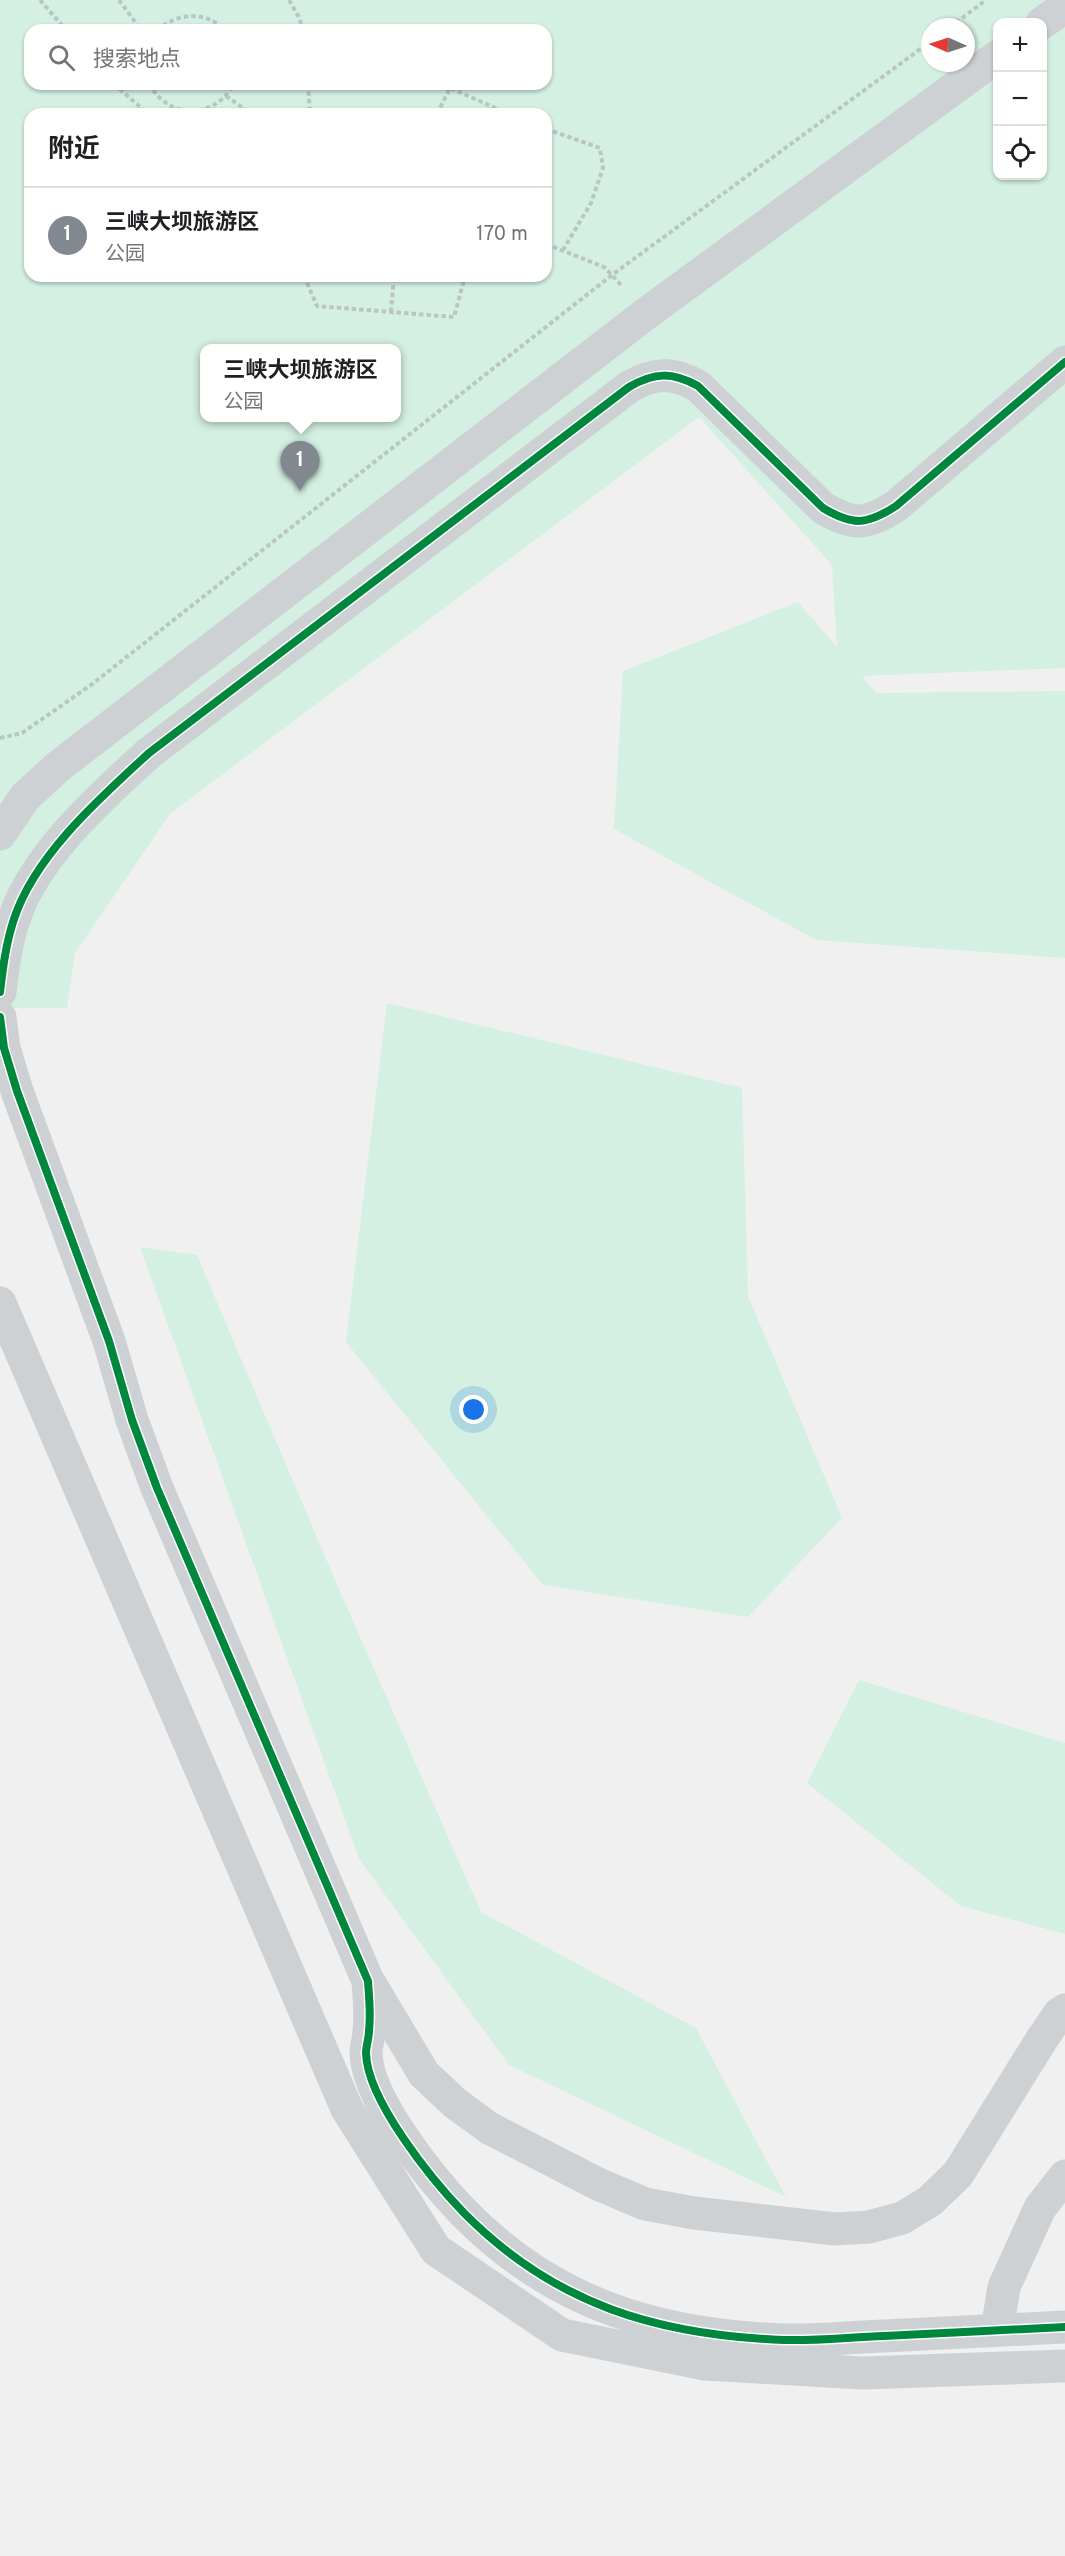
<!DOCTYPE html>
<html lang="zh">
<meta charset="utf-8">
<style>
body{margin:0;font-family:Overpass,"Noto Sans SC",sans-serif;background:#f6f6f6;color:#202124}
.controls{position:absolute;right:18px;top:18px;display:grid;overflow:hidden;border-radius:12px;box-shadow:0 2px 4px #0004}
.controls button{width:54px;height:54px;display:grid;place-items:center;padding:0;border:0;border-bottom:2px solid #e0e0e0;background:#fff;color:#202124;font:30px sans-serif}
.compass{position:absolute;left:921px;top:18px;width:54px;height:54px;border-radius:50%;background:#fff;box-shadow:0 2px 4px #0004;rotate:273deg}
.you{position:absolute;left:474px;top:1410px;width:21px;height:21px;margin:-15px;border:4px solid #fff;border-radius:50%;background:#1a73e8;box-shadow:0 0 0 9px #1a73e833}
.badge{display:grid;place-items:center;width:39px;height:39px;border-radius:50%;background:#828890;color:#fff;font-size:20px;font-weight:700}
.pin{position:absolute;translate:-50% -50px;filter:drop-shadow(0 2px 3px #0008)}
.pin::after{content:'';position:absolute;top:32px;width:21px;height:18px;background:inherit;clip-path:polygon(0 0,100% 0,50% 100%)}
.popup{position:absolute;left:200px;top:344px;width:201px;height:78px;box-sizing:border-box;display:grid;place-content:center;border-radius:12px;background:#fff;filter:drop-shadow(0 2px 4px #0005);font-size:20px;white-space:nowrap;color:#757577}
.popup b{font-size:22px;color:#202124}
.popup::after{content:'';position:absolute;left:50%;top:100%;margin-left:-12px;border:12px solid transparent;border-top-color:#fff}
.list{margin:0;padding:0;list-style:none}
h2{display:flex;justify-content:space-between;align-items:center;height:78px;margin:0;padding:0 24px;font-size:26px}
h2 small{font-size:20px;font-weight:400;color:#757577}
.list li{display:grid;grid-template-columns:39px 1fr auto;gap:18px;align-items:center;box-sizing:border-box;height:96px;padding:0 24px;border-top:2px solid #e0e0e0}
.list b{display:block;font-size:22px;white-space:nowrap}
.list p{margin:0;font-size:20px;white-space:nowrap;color:#757577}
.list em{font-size:20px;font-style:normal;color:#757577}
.icon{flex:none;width:33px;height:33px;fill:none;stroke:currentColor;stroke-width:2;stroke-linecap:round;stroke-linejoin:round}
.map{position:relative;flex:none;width:1065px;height:2556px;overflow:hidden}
.search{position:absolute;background:#fff;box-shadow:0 2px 4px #0004;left:24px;top:24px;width:528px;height:66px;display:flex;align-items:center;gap:15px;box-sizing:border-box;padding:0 21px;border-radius:18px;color:#757577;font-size:22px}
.panel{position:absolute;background:#fff;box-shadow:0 2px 4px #0004;left:24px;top:108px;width:528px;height:174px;border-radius:18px}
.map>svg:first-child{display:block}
.green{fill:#d4f0e2;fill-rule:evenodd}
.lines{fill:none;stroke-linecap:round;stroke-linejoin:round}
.path{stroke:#bac6c4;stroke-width:4;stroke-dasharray:4.5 3;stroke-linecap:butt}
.minor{stroke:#ced1d4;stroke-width:33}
.cycleway-casing{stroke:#fff;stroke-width:11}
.cycleway{stroke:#00873e;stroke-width:8}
</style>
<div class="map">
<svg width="1065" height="2556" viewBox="0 0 1065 2556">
<rect width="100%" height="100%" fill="#f1f0f0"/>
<g class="green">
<path d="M0,0H1065V668L862,676L876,693L1065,691V958L816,940L614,829L623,671L798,602L837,647L832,565L699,417L170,814L75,953L67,1008H0ZM998,22H1042V176H998ZM930,27H966V63H930ZM30,30H546V84H30ZM30,114H546V276H30ZM204,348H396V418H204Z"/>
<path d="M387,1003L742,1088L748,1296L842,1518L748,1617L543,1585L346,1342Z"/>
<path d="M140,1247L197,1255L335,1580L481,1912L696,2028L786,2197L509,2065L359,1859Z"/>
<path d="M859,1680L1065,1743V1934L961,1906L807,1783Z"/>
</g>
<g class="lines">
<g class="path">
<path d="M40,0L66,30"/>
<path d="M119,0L141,30"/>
<path d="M289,0L300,19L302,30"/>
<path d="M950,27L986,0"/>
<path d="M157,30C178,13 205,10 225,30"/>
<path d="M114,84L148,114"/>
<path d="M149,84C170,120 213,120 234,84"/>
<path d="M308,84L310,114"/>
<path d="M226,96L252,114"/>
<path d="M437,114L450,88L509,114"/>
<path d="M546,129L600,148L603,168L591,203L563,250"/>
<path d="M546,244L604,267L622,286"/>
<path d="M304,276L317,306L454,317L465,276"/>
<path d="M391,312L394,276"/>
<path d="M0,738L22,733L91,685L612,275L930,42"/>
</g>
<g class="minor">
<path d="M1042,23L1065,7"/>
<path d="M0,834L25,797L59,766L647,313L998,56"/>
<path d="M0,992C3,967 6,943 14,919C35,855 101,797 149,753L629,387C655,372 672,372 698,386L823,508C853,526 867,525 896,506L1065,362"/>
<path d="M0,1017L4,1048L17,1091L109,1341L132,1420L157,1488L368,1981C369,1997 371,2014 369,2031C369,2038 366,2046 366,2053C367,2100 432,2180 464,2213C555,2305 658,2335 784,2340C817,2341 851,2337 884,2336C944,2333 1005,2330 1065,2327"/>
<path d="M0,1303L347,2109L436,2250L562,2335L705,2364L862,2373L1065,2366"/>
<path d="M369,1982L424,2074L455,2103L489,2128L598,2184L645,2204L694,2213L835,2229L869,2227L902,2218L930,2201L958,2174L1042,2039L1059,2014L1065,2010"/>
<path d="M997,2330L1004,2287L1040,2208L1065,2176"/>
</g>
<g class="cycleway-casing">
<g id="cycleway">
<path d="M0,992C3,967 6,943 14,919C35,855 101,797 149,753L629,387C655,372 672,372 698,386L823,508C853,526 867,525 896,506L1065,362"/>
<path d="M0,1017L4,1048L17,1091L109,1341L132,1420L157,1488L368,1981C369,1997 371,2014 369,2031C369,2038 366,2046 366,2053C367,2100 432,2180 464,2213C555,2305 658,2335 784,2340C817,2341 851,2337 884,2336C944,2333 1005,2330 1065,2327"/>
</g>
</g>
<use href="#cycleway" class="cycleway"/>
</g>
</svg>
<div class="controls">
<button>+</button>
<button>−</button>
<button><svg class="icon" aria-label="locate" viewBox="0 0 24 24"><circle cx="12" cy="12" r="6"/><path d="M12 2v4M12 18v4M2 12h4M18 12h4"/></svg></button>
</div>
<svg class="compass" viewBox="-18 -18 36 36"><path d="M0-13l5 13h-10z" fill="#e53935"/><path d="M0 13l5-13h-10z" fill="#757577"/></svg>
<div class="you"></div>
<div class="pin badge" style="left:300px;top:491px">1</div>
<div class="popup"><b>三峡大坝旅游区</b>公园</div>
<div class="search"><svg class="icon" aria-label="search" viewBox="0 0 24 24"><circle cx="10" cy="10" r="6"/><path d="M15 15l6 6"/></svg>搜索地点</div>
<section class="panel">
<h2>附近<small></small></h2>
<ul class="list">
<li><span class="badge">1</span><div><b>三峡大坝旅游区</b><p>公园</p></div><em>170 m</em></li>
</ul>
</section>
</div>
